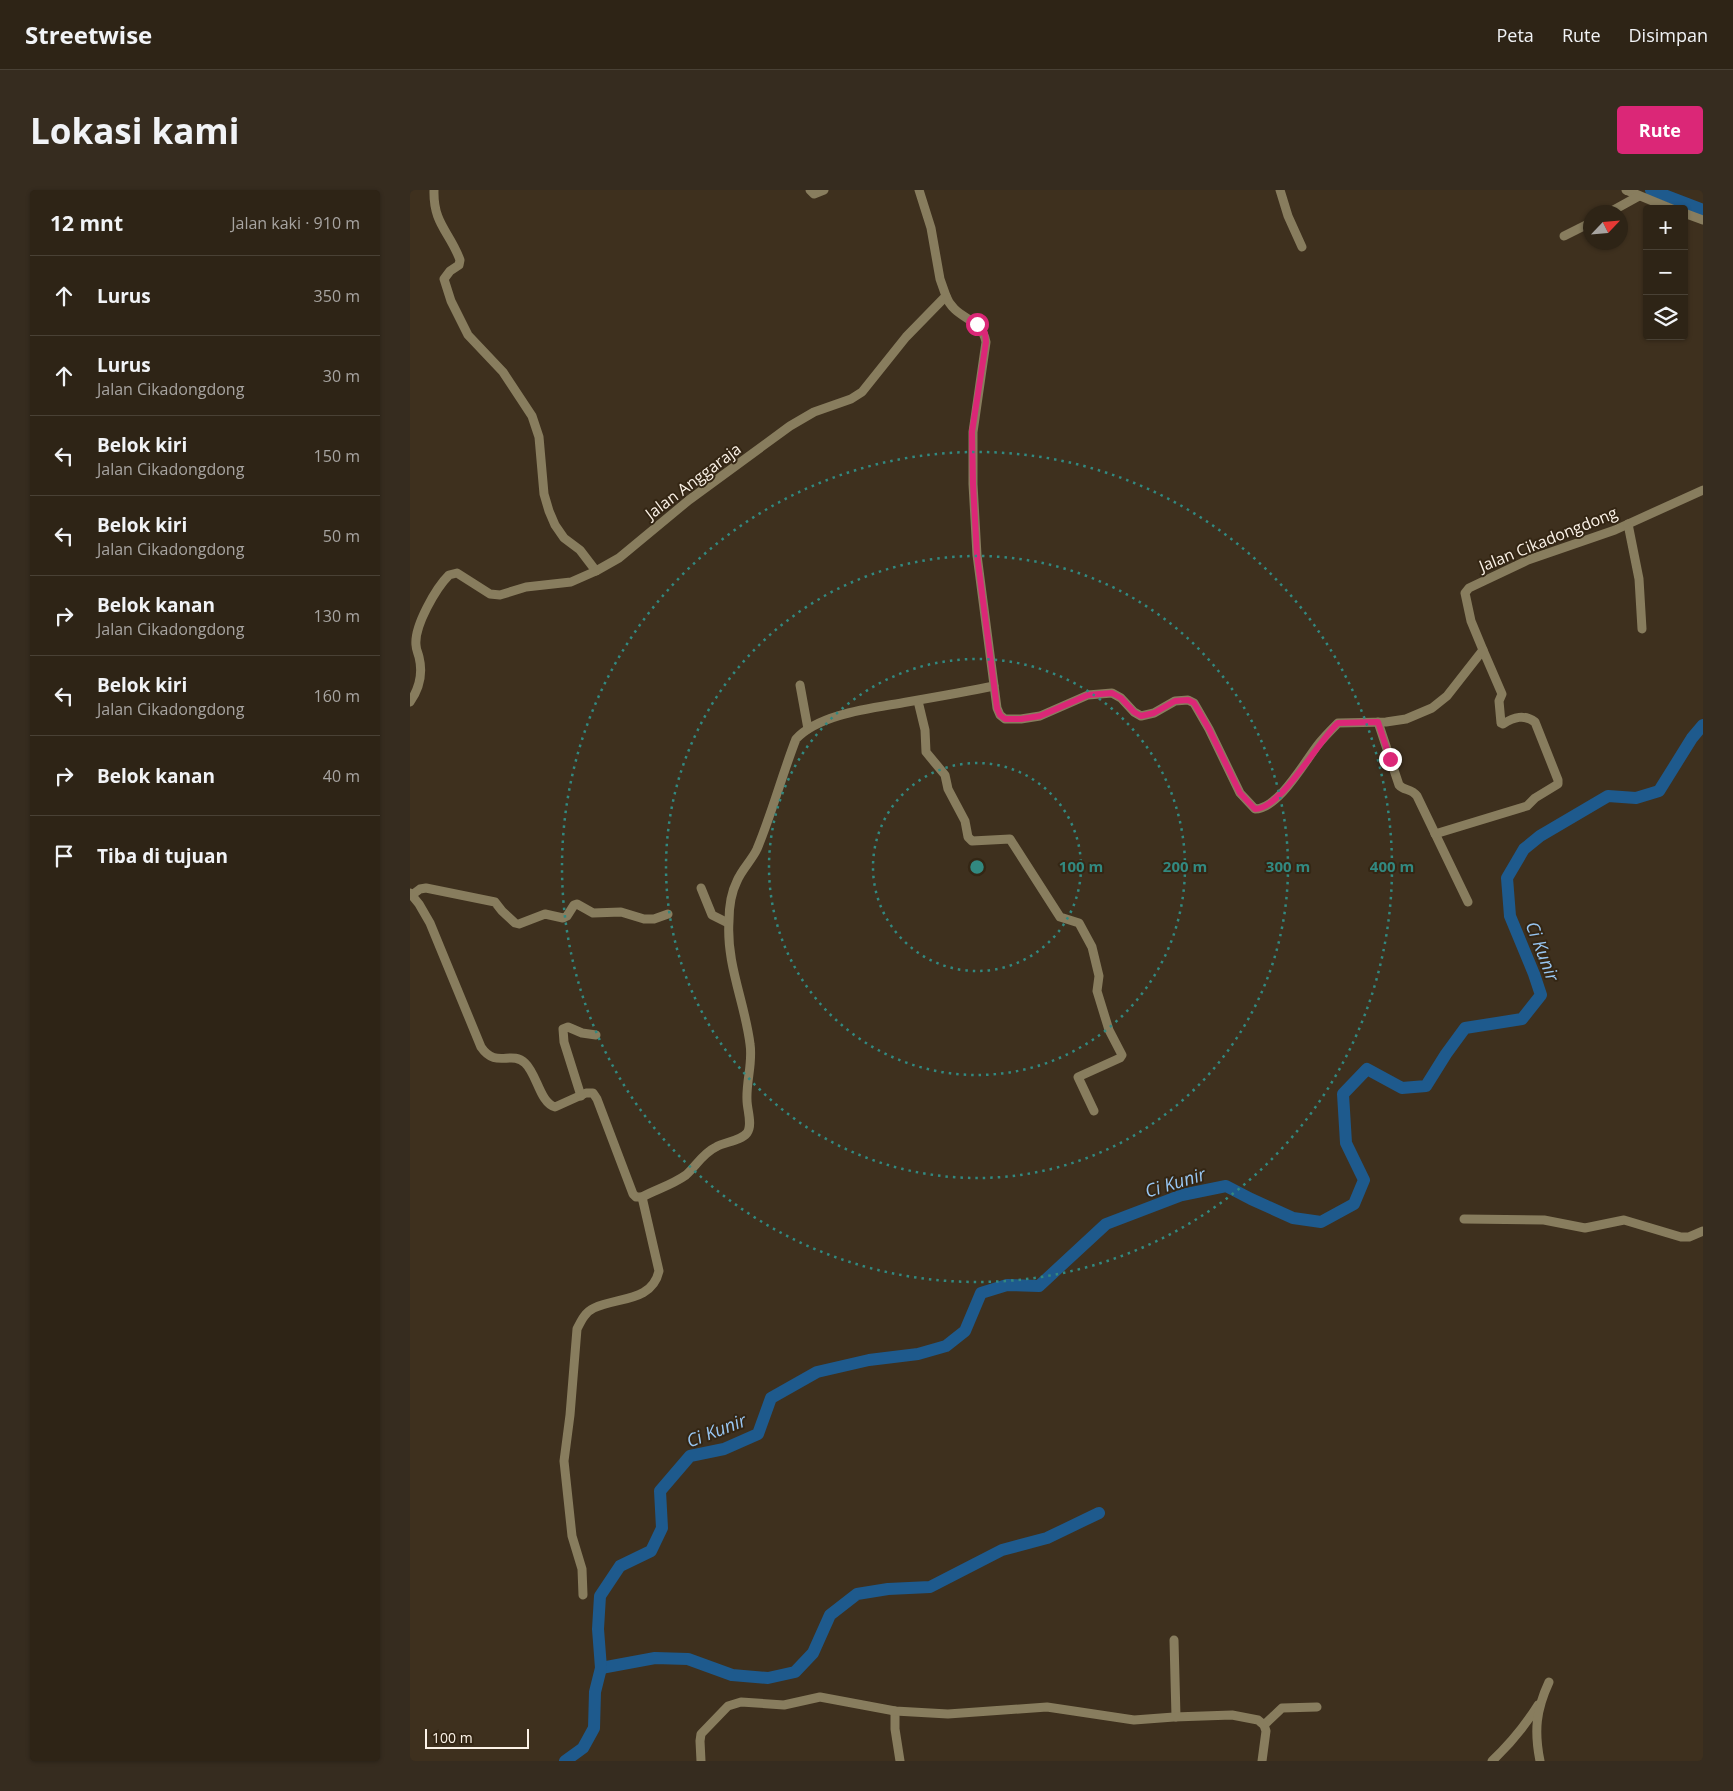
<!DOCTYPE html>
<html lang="id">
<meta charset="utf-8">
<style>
body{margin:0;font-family:"Open Sans",sans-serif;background:#362c1f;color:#f1f3f6}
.controls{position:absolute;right:15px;top:15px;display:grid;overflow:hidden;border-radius:5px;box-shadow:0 1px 4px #0004}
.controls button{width:45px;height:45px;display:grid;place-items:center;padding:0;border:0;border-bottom:1px solid #494135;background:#2e2416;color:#f1f3f6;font:25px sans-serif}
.compass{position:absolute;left:1173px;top:15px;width:45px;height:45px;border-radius:50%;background:#2e2416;box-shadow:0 1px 4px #0004;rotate:64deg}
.scale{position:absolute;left:15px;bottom:12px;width:104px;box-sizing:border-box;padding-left:5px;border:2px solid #fbf2e7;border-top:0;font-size:14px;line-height:18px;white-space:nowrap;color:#fbf2e7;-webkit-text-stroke:4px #342614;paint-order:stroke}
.stop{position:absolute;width:15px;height:15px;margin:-11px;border:4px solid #db2777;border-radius:50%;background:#fff}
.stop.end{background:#db2777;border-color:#fff;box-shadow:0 1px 5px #0008}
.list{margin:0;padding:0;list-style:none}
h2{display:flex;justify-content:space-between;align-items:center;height:65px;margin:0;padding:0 20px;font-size:21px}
h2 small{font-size:16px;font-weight:400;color:#a7a4a1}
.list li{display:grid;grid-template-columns:32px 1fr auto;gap:15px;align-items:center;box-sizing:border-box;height:80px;padding:0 20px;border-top:1px solid #494135}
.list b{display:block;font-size:19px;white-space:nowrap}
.list p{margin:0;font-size:16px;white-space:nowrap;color:#a7a4a1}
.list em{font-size:16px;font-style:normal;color:#a7a4a1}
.icon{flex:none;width:28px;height:28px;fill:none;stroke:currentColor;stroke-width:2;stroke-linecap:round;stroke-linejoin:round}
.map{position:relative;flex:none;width:1293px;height:1571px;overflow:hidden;border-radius:5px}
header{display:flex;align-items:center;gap:30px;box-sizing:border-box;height:70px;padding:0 25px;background:#2e2416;border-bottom:1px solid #494135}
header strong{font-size:24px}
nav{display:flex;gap:28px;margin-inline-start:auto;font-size:18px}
.intro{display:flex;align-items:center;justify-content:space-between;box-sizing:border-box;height:120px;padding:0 30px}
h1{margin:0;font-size:35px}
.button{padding:12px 22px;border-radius:5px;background:#db2777;color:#fff;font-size:18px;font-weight:700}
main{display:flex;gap:30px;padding:0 30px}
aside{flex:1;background:#2e2416;border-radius:5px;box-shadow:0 1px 4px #0004}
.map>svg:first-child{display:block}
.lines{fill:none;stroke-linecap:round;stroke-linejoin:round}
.river{stroke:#1e5a8d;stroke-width:12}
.street{stroke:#887d5e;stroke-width:9}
.route{stroke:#db2777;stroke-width:6}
.ring{fill:none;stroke:#328980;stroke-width:2.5;stroke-dasharray:2.5 5}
.labels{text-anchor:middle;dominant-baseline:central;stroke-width:4;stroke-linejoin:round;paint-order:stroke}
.street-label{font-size:16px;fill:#fbf2e7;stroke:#342614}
.water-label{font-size:18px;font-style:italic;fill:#98c6f2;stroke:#342614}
.centre{fill:#328980;stroke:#342614;stroke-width:2.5}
.ring-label{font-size:15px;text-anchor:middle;font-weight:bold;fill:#328980;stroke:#342614;stroke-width:4;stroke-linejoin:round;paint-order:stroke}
</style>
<header>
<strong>Streetwise</strong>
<nav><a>Peta</a><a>Rute</a><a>Disimpan</a></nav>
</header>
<div class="intro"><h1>Lokasi kami</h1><a class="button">Rute</a></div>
<main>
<aside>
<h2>12 mnt<small>Jalan kaki · 910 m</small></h2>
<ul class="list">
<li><svg class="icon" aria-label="ahead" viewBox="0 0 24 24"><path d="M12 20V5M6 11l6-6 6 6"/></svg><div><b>Lurus</b></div><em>350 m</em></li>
<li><svg class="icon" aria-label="ahead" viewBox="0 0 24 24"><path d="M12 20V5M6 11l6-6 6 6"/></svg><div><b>Lurus</b><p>Jalan Cikadongdong</p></div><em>30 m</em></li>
<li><svg class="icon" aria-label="left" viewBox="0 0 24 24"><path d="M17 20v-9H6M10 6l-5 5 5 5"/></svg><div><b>Belok kiri</b><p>Jalan Cikadongdong</p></div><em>150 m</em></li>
<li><svg class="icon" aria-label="left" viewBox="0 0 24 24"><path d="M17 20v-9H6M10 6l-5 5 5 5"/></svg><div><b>Belok kiri</b><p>Jalan Cikadongdong</p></div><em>50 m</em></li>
<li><svg class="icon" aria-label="right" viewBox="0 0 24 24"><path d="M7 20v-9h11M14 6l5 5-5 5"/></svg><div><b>Belok kanan</b><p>Jalan Cikadongdong</p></div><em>130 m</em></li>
<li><svg class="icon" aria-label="left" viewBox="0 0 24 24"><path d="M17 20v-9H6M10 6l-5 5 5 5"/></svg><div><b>Belok kiri</b><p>Jalan Cikadongdong</p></div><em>160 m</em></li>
<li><svg class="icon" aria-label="right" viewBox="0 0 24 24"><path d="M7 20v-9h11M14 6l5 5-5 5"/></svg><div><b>Belok kanan</b></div><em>40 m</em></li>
<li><svg class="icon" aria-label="arrive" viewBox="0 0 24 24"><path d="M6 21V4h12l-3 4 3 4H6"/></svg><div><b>Tiba di tujuan</b></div></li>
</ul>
</aside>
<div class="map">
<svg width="1293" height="1571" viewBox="0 0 1293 1571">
<rect width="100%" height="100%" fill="#3e301e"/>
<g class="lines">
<g class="river">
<path d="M1241,0L1293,20"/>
<path d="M191,1478L245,1468L278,1469L322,1485L358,1488L385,1482L403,1463L420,1425L447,1404L478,1399L520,1397L592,1360L637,1348L689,1323"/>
<path d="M155,1571L173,1558L184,1538L185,1502L191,1478L188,1439L190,1406L210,1376L241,1361L252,1338L250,1301L280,1266L314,1259L348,1244L361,1208L407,1182L459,1170L508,1164L536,1156L555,1141L571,1103L597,1095L629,1096L696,1034L772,1005L816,996L841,1009L883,1028L911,1032L944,1014L954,990L936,953L933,904L957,879L992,898L1016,896L1036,864L1055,838L1112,829L1131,805L1124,784L1100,726L1097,688L1114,659L1130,646L1198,606L1226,608L1249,601L1282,548L1293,535"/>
</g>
<g class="street">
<path d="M24,0C23,34 40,42 50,70L49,75L40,81L34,89L41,111L58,145L93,182L122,226L129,247L134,304L139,321L145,335L154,348L170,360L186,381"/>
<path d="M400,0L404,4L414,0"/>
<path d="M870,0L878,26L892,57"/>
<path d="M1216,0L1262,19"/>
<path d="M1200,22L1229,6"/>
<path d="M1274,23L1293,30"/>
<path d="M1154,46L1180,33"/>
<path d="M536,106C544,129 572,128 576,152L563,242V294L567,365L587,518L590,525L595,529H611L630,526L678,505L702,503L711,508L724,522L731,526L744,523L765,511L778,510L784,513L799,539L830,603L845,619C868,619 894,573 907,556C913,548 921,540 928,533L976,532L996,529L1022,518L1037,506L1073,460L1061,431L1055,403L1059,398L1118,370L1205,340L1293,300"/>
<path d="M1218,334L1229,389L1232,439"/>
<path d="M390,495L398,539"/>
<path d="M508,511L515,540L516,562L535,585L538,599L555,631L558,647L562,651L600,649L650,727L669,733L682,757L689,786L687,801L699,840L712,865L710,868L668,887L684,921"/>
<path d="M0,512C9,499 13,483 9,467C8,463 6,459 6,455C4,436 26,398 39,385L47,383L80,404L90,405L116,397L161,392L186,381L209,368L279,310L380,236L404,222L441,209L452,202L496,147L536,106L530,89L521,38L509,0"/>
<path d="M968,532L989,595C994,601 1001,598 1007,606L1058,712"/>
<path d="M1025,644L1117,616L1125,608L1148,594V590L1125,532C1114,524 1104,527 1093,534L1091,533L1089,511L1092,504L1073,460"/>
<path d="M291,698L302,725L318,733"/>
<path d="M0,703L9,714L20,733L71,857C86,879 101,860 115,873C127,884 130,913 145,917L176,903H183L187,909L223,1004L226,1007H232C247,999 262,995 276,985C286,976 293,963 306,957C314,952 331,951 337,943C343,935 337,920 337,910C336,891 343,873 340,854C335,813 316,774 319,731C319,718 321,703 327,691C332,679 342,670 347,659C362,623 372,585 386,549C410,523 465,518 497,512C526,507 555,502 584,496"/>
<path d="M2,705L10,699L16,698L85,712L92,721L105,733L109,734L135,724L153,728L157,726L164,715L167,714L183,723L211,722L234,729H244L258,724"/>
<path d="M171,906L154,852L153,839L158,837L172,843L186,845"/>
<path d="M1054,1029L1134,1030L1175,1038L1214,1030L1271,1047H1279L1293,1041"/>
<path d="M173,1405L172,1379L162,1346L154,1271L160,1225L167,1139C171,1131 175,1122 184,1118C208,1107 242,1112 249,1081L232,1007"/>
<path d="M764,1450L766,1527"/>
<path d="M485,1521V1539L490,1571"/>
<path d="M854,1535L872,1518L907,1517"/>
<path d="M291,1571L290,1551L291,1544L318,1516L331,1512L374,1515L410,1507L485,1521L538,1524L637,1517L724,1530L764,1527L822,1525L848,1530L854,1535L856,1541L852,1571"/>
<path d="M1082,1571C1100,1554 1115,1536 1128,1515"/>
<path d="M1130,1571C1124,1541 1126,1520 1139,1492"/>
</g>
</g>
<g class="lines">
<path class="route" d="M567,134L575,143L576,152L562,242L563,294L567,365L587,518L590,525L595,529H611L630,526L678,505L702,503L711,508L724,522L731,526L744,523L765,511L778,510L784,513L799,539L830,603L845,619C871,619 908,551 928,533L968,532L980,569"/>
</g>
<g class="ring">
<circle cx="567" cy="677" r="104"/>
<circle cx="567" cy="677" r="208"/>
<circle cx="567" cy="677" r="311"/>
<circle cx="567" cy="677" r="415"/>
</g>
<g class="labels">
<g class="street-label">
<text transform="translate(283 291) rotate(-37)">Jalan Anggaraja</text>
<text transform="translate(1138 349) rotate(-22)">Jalan Cikadongdong</text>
</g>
<g class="water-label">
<text transform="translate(1133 761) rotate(69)">Ci Kunir</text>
<text transform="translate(765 992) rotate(-17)">Ci Kunir</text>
<text transform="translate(306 1240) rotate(-21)">Ci Kunir</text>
</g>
</g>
<circle cx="567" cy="677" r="8" class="centre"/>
<g class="ring-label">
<text x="671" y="682">100 m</text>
<text x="775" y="682">200 m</text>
<text x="878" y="682">300 m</text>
<text x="982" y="682">400 m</text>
</g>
</svg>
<div class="controls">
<button>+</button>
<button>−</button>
<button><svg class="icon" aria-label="layers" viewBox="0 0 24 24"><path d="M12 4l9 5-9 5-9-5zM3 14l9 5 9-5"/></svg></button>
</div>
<svg class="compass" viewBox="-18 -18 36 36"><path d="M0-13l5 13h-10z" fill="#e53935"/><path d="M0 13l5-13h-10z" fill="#a7a4a1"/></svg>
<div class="scale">100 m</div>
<div class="stop" style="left:567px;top:134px"></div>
<div class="stop end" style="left:980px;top:569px"></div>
</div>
</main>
